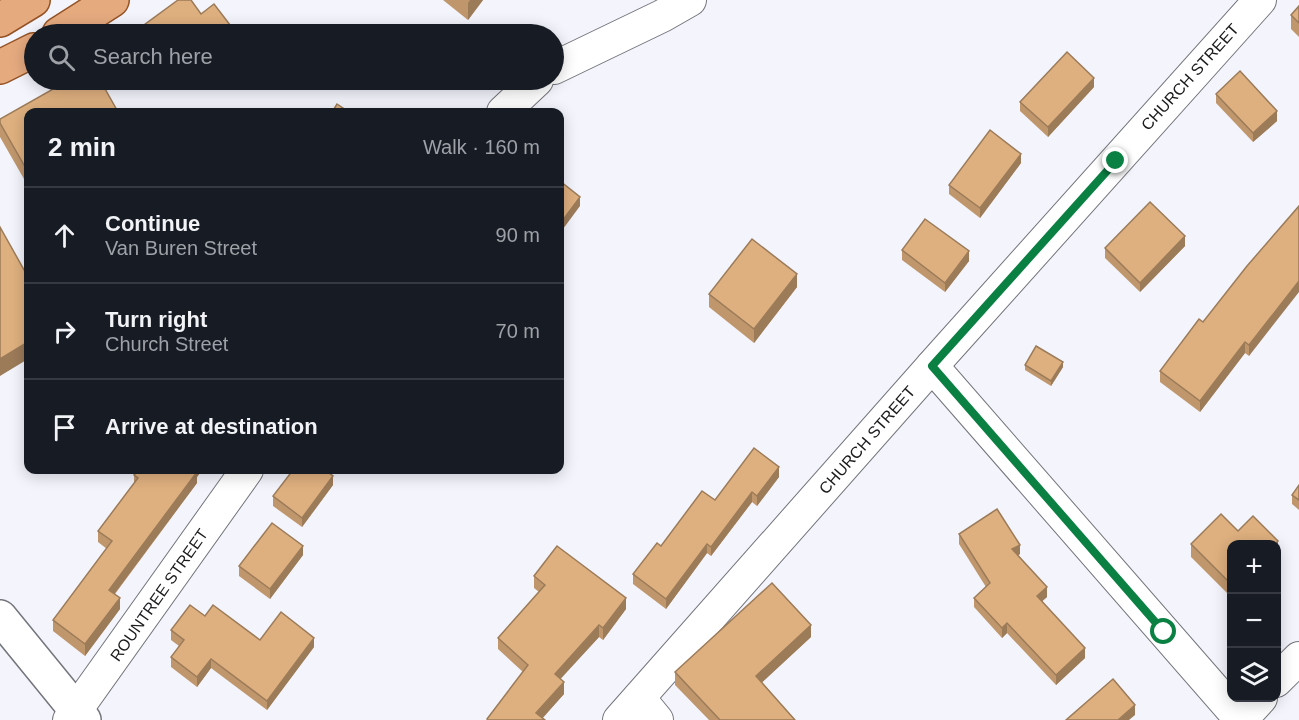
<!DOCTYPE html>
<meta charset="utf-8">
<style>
body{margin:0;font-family:Helvetica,sans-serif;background:#20242c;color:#f1f3f6}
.controls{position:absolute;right:18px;bottom:18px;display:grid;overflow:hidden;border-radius:12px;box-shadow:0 3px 15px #0003}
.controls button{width:54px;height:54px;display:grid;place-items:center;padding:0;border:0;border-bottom:2px solid #363941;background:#171b24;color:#f1f3f6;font:30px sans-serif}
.stop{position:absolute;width:18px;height:18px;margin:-14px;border:4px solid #0b8043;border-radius:50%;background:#fff}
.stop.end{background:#0b8043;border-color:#fff;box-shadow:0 2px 6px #0008}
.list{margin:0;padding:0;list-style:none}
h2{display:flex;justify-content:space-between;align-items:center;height:78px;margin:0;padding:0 24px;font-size:26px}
h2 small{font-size:20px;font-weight:400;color:#9ea1a6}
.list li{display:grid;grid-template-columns:39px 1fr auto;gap:18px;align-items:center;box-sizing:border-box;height:96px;padding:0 24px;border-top:2px solid #363941}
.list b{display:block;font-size:22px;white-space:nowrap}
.list p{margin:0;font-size:20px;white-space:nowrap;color:#9ea1a6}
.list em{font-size:20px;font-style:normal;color:#9ea1a6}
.icon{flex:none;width:33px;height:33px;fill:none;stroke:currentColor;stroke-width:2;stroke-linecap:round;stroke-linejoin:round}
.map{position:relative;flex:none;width:1299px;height:720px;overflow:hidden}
.search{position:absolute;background:#171b24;box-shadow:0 3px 15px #0003;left:24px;top:24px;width:540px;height:66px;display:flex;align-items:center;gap:15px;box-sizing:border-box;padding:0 21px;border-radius:33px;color:#9ea1a6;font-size:22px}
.panel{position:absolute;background:#171b24;box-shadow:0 3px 15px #0003;left:24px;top:108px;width:540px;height:366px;border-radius:12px}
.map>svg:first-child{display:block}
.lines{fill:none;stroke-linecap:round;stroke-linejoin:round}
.minor-casing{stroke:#74757c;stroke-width:34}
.tertiary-casing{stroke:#74757c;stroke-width:36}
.primary-casing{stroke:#955325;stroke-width:36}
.minor{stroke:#fff;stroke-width:32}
.tertiary{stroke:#fff;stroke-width:33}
.primary{stroke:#e6aa7f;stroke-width:33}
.wall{fill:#c0976d}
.shaded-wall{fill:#9c7b59}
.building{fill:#dfb07f;stroke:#9c7b59;stroke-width:1.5}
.route{stroke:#0b8043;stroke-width:8}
.labels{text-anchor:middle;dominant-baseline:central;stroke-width:6;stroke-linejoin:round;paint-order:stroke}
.street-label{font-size:16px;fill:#1b1b1e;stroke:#fff}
</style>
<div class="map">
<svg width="1299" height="720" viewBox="0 0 1299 720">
<rect width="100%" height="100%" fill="#f3f4fc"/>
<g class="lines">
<g class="minor-casing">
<g id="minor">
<path d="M554,68L662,16L690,0"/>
<path d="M503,112L537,80"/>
<path d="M932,366L1241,720"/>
<path d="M1276,681L1299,658"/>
<path d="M639,698L657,720"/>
<path d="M69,720L247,470"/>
<path d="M619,720L940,357L1260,0"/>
<path d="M1241,720L1261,698"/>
</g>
</g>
<g class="tertiary-casing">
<path id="tertiary" d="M0,617L84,720"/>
</g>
<g class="primary-casing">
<g id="primary">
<path d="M0,20L33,0"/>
<path d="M59,34L112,0"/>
<path d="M0,67L34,50"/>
</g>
</g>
<use href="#minor" class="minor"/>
<use href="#tertiary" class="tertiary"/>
<use href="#primary" class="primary"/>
</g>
<g class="wall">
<path d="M443,0H483L468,20Z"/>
<path d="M1299,6V37L1291,29V15Z"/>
<path d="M201,14L237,34H144V25Z"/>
<path d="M175,80H195L183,89Z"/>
<path d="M1094,87L1048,137L1020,111V102Z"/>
<path d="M1216,94L1277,121L1253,142L1216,103Z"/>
<path d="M118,112L24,179L0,137V119Z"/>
<path d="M1021,163L980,218L949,194V185Z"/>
<path d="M1299,206L1249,356L1245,353L1200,412L1160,382V371L1203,322Z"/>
<path d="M1185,246L1140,292L1105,258V248Z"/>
<path d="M902,250L969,261L945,292L902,260Z"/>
<path d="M797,287L754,343L709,307V294Z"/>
<path d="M1025,365L1063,367L1051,386L1025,370Z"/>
<path d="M139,470H202L197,477V483L115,594L120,609L85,656L53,631V620L107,549L98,542V531L134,484V475Z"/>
<path d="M779,477L757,506L752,502L711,556L707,553L666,609L633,584V574L661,546L715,500Z"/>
<path d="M333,485L302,527L273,506V496Z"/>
<path d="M1299,485V510L1292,504V495Z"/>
<path d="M1221,514L1238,531L1253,516L1278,541V555L1276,556V544H1232V598L1191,557V544Z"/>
<path d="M959,534L1020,554L1018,555L1047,597L1042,601L1085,658L1056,685L1007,633L1002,638L974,607V598L986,587L959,544Z"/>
<path d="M303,555L270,599L239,576V566Z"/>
<path d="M534,576L626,609L603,640L599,637L560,679L564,694L542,718L545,720H487L523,672L498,649V638L539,592L534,588Z"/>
<path d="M171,630L260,640L314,647L267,710L211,668L197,687L171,667V657L179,646L171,640Z"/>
<path d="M811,637L762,682L795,720H709L675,685V672Z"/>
</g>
<g class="shaded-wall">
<path d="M470,0H483L468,20V3Z"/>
<path d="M1094,78V87L1048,137V127Z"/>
<path d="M183,80H195L183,89Z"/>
<path d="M1277,111V121L1253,142V133Z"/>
<path d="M1021,154V163L980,218V208Z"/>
<path d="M28,163V176L24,179V165Z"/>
<path d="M580,197V206L560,233V224Z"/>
<path d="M1185,236V246L1140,292V283Z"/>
<path d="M969,251V261L945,292V283Z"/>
<path d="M797,274V287L754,343V329Z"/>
<path d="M1299,281V292L1249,356V345Z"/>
<path d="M28,342V359L0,376V359Z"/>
<path d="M1245,342V353L1200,412V401Z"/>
<path d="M1063,362V367L1051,386V381Z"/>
<path d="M779,467V477L757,506V496Z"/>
<path d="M194,470H202L197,477V483L109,601V590Z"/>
<path d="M333,476V485L302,527V518Z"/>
<path d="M752,492V502L711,556V547Z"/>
<path d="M1278,541V555L1276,556V544H1275Z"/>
<path d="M707,544V553L666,609V599Z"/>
<path d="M1020,545V554L1012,559V549Z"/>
<path d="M303,546V555L270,599V589Z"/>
<path d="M1279,572V586L1276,588V574Z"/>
<path d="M1047,587V597L1037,606V596Z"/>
<path d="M120,598V609L85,656V644Z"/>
<path d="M626,598V609L603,640V628Z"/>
<path d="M1007,623V633L1002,638V628Z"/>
<path d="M599,625V637L555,685V674Z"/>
<path d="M811,625V637L756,688V676Z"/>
<path d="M314,638V647L267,710V701Z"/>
<path d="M1085,648V658L1056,685V675Z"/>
<path d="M211,659V668L197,687V677Z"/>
<path d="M564,682V694L541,720L536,713Z"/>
<path d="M1135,705V715L1129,720H1118Z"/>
</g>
<g class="building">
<path d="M178,0H191L201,14L214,4L237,34H151L144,25Z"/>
<path d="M1299,6V23L1291,15Z"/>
<path d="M1067,52L1094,78L1048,127L1020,102Z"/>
<path d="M1240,71L1277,111L1253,133L1216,94Z"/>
<path d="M69,80H100L118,112H28V163L24,165L0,123V119Z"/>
<path d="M337,104L349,112H332Z"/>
<path d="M990,130L1021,154L980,208L949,185Z"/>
<path d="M560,181L580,197L560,224Z"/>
<path d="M1150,202L1185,236L1140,283L1105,248Z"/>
<path d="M1299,206V281L1249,345L1245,342L1200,401L1160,371L1199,319L1203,322L1247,266Z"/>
<path d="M925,219L969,251L945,283L902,250Z"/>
<path d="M0,227L28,277V342L0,359Z"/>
<path d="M752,239L797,274L754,329L709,294Z"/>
<path d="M1036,346L1063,362L1051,381L1025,365Z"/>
<path d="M754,448L779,467L757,496L752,492L711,547L707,544L666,599L633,574L657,543L661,546L702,491L715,500Z"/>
<path d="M139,470H194L197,472L109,590L120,598L85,644L53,620L112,541L98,531L138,478L134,475Z"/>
<path d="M293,470H325L333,476L302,518L273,496Z"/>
<path d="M1299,485V500L1292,495Z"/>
<path d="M997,509L1020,545L1012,549L1047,587L1037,596L1085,648L1056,675L1007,623L1002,628L974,598L990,583L959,534Z"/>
<path d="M1221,514L1238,531L1253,516L1278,541L1275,544H1232V585L1191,544Z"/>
<path d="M272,523L303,546L270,589L239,566Z"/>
<path d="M557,546L626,598L603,628L599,625L555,674L564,682L536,713L545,720H488L487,719L528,665L498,638L545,585L534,576Z"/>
<path d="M772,583L811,625L756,676L795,720H720L675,672Z"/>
<path d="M190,605L205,616L213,605L260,640L281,612L314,638L267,701L211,659L197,677L171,657L184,640L171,630Z"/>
<path d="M1113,679L1135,705L1118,720H1066Z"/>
</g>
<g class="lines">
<path class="route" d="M1116,161L932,366L1164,632"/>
</g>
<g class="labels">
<g class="street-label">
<text transform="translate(1190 77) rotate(-48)">CHURCH STREET</text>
<text transform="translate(867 440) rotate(-49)">CHURCH STREET</text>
<text transform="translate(159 595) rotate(-55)">ROUNTREE STREET</text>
</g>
</g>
</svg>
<div class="controls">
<button>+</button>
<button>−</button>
<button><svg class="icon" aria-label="layers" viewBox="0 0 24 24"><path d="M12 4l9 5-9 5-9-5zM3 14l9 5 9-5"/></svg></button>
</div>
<div class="stop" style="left:1164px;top:632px"></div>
<div class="stop end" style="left:1116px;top:161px"></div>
<div class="search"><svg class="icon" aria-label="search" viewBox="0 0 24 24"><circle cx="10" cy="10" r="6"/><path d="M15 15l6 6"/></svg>Search here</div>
<section class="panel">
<h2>2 min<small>Walk · 160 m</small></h2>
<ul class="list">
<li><svg class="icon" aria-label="ahead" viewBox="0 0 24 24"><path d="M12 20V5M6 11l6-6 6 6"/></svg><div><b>Continue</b><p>Van Buren Street</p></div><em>90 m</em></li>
<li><svg class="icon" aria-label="right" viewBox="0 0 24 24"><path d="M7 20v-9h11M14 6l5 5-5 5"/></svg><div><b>Turn right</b><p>Church Street</p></div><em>70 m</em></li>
<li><svg class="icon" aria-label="arrive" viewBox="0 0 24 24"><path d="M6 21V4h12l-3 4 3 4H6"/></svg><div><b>Arrive at destination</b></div></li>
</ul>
</section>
</div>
